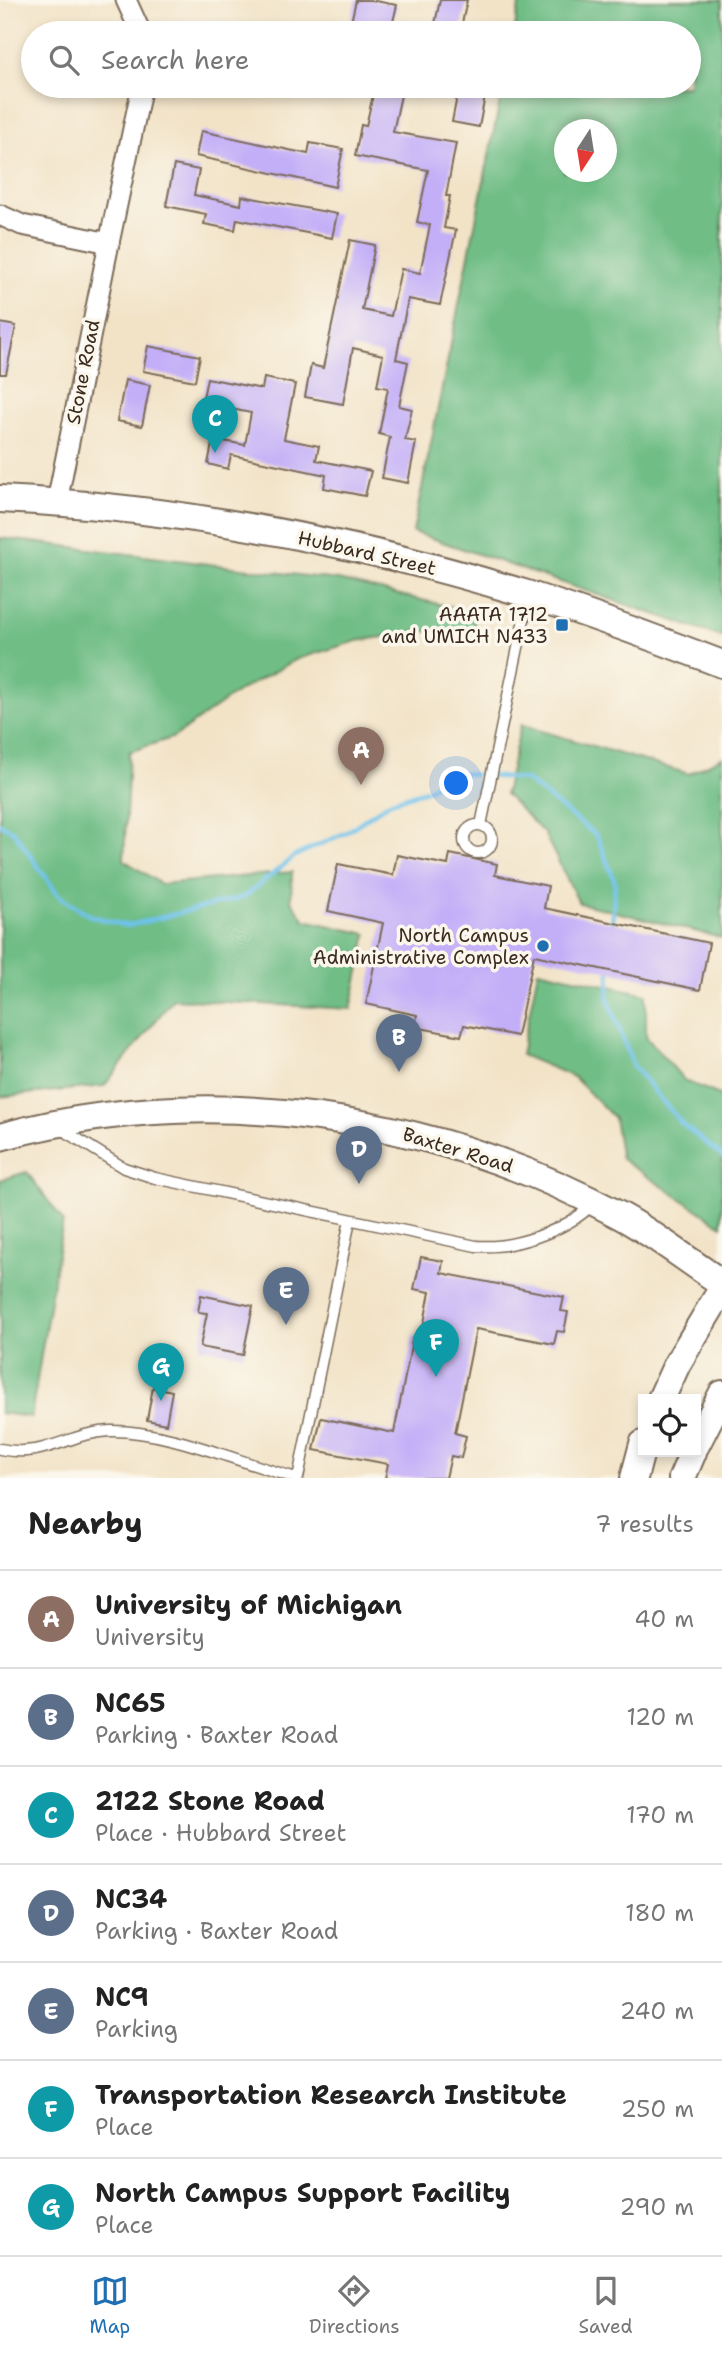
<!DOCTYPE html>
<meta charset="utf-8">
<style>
body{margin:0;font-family:"Shantell Sans",sans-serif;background:#f2f2f2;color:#222}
.controls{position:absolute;right:21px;bottom:21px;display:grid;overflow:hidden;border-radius:0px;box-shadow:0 4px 10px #0003}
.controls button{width:63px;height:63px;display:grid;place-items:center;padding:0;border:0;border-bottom:2px solid #e0e0e0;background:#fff;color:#222;font:35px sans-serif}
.compass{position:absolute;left:554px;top:119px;width:63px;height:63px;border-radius:50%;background:#fff;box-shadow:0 4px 10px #0003;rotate:192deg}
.you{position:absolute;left:457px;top:784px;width:24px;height:24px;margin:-18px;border:5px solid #fff;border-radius:50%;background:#1a73e8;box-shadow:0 0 0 10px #1a73e833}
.badge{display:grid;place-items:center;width:46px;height:46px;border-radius:50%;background:#1f6fb2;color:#fff;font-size:23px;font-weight:700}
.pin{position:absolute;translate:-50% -58px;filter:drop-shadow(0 2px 4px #0008)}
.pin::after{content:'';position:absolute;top:37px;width:24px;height:21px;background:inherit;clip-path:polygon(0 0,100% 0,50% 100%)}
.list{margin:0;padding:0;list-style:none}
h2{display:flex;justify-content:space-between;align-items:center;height:91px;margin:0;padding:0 28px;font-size:30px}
h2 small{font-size:23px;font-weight:400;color:#767676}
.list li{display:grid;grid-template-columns:46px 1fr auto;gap:21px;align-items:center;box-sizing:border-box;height:98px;padding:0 28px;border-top:2px solid #e0e0e0}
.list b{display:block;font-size:26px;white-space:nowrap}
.list p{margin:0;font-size:23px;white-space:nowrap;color:#767676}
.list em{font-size:23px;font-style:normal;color:#767676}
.icon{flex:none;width:38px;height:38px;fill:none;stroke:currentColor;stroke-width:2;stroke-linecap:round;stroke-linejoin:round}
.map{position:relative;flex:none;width:722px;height:1478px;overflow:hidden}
.search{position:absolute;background:#fff;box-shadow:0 4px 10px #0003;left:21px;right:21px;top:21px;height:77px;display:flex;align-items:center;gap:18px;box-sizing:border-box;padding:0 24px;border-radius:38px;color:#767676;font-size:26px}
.sheet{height:777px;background:#fff}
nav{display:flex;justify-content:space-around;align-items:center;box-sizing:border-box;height:98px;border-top:2px solid #e0e0e0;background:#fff;font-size:19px;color:#767676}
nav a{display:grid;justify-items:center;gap:4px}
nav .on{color:#1f6fb2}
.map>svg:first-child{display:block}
.forest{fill:#70bd86;stroke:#567452;stroke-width:2;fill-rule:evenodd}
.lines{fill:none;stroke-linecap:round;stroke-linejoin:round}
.stream{stroke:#6ec2eb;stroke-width:4.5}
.building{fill:#c3aef8}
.lane-casing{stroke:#7b6b59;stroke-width:13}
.street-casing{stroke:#7b6b59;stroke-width:23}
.secondary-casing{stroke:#7b6b59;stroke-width:30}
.lane{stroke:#fff;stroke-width:10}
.street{stroke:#fff;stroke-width:19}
.secondary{stroke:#fff;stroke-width:26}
.poi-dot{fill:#1f6fb2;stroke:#fbf7ec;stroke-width:2.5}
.labels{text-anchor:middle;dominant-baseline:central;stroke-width:7;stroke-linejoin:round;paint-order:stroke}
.street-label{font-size:19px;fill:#3b2a1e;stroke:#fbf7ec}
.poi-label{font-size:19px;fill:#3b2a1e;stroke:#fbf7ec;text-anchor:end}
</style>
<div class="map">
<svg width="722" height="1478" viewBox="0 0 722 1478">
<rect width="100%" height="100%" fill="#fbf7ec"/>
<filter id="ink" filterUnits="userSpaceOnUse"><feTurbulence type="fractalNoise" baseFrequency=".0143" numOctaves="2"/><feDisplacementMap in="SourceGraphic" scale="14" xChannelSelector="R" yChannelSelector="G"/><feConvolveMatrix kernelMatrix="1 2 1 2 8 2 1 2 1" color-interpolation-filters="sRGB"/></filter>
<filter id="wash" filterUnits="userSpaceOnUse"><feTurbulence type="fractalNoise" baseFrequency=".00686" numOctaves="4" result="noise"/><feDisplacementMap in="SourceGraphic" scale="28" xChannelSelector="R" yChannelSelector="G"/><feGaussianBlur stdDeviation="1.57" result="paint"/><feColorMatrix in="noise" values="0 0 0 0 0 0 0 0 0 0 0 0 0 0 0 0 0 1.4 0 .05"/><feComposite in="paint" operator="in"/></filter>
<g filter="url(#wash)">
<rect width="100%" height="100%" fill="#f2e3c7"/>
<g class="forest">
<path d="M520,0H722V637L413,532L503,86H689V33H514ZM564,130H606V172H564Z"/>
<path d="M0,538L338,580L476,613L473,633L421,631L357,641L297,659L237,692L174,737L129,752L124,860L161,884L292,872L291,900L305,920L367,934L351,1009L173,999L104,1086L0,1097Z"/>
<path d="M521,725L689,774L722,757V938L579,903L544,833L505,794Z"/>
<path d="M538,970L646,994V1037L685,1081L722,1096V1226L621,1159L614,1118L574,1077L521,1055Z"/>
<path d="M27,1172L63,1221L31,1417L0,1413V1180Z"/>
</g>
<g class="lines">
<g class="stream">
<path d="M0,824L13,831L59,896L91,916L127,926L244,897L295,856L345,833L390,802L429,789L452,772L526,780L597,836L615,882L612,927"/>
<path d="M610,968L608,998L633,1066L683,1125L722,1156"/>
</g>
</g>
<g id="blocks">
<g class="building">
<path d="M356,0H370L397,5L391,30L351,22Z"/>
<path d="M440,0H467L460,33H433Z"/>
<path d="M375,86H403L393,132L456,143L446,196H450L444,228L456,230L440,305L408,299L396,359L408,362L399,406L412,409L405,440L416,442L408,483L382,478L390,437L379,434L388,388L377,386L383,355L353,348L343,404L305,397L311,365L323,368L350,240L375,245L362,310L391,316L401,269L420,273L430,225L417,222L428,170L355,156L361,125L366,126Z"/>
<path d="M459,86H487L479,127L452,122Z"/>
<path d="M201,131L308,154L310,143L343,149L335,187L196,156Z"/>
<path d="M174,165L199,170L194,195L241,205L242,196L337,214L332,238L237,219L235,230L204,224L206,214L166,206Z"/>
<path d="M0,323L16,326L6,374H0Z"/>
<path d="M148,346L200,356L195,381L143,371Z"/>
<path d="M207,378L262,389L264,378L295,384L284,439L319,446L316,460L371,471L365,496L324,488L326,475L231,455L228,469L208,464L213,439L245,445L251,413L202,403Z"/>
<path d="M125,380L150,385L142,426L117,421Z"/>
<path d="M450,854L497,864L495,875L548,886L544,908L709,943L700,990L534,955L517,1036L464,1025L461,1036L415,1027L417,1015L366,1004L383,923L328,911L338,864L393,875L397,855L448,865Z"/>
<path d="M421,1257L443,1261L441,1273L564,1297L561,1311L568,1312L564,1332L557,1331L554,1344L476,1329L455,1433L466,1436L461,1458L451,1456L446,1478H385L388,1464L314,1450L321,1418L394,1433L413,1336L421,1338L430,1292L414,1289Z"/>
<path d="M201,1295L253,1306L243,1355L200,1347L207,1313L198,1312Z"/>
<path d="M153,1387L172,1391L166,1424L147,1420Z"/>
</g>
</g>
</g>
<g filter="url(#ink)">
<use href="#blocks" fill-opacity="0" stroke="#7b6b59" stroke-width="2"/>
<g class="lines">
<g class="lane-casing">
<g id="lane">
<path d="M481,825L529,595"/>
<circle cx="478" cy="839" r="14"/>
<path d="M60,1128L124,1168L155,1178L476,1246C514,1249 565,1231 592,1205"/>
<path d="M0,1449C44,1459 68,1433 110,1431C170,1430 239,1463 297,1478"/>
<path d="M298,1478L350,1220"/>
</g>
</g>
<g class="street-casing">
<g id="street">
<path d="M126,0L141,33"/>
<path d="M0,215L22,225L109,243L142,86"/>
<path d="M57,502L109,243"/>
</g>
</g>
<g class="secondary-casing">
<g id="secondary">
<path d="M0,499C178,507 356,542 527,594C593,615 657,639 722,664"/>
<path d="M0,1137C208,1080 432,1114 621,1216C656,1235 688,1261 722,1283"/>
<path d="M661,1399L677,1364L722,1289"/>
<path d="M696,1445L722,1394"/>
<path d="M634,1478L643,1444"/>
<path d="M682,1478L693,1452"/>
</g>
</g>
<use href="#lane" class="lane"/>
<use href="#street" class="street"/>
<use href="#secondary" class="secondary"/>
</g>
</g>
<g class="poi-dot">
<rect x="555" y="618" width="14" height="14" rx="3.5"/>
<circle cx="543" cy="946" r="7"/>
</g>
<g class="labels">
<g class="street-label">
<text transform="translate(83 372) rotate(-79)">Stone Road</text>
<text transform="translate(367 553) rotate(13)">Hubbard Street</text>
<text transform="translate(458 1150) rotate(17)">Baxter Road</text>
</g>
<g class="poi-label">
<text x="548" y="614">AAATA 1712<tspan x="548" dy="22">and UMICH N433</tspan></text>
<text x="529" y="935">North Campus<tspan x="529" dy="22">Administrative Complex</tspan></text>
</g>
</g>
</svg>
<div class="controls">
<button><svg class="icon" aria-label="locate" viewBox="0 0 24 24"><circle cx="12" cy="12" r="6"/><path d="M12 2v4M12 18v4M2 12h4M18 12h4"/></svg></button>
</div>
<svg class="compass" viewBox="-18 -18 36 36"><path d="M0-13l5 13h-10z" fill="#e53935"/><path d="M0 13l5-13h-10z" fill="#767676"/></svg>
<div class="you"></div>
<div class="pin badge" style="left:361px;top:785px;background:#8d6e63">A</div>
<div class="pin badge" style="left:399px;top:1072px;background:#5c6f8a">B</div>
<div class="pin badge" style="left:215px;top:453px;background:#0f9aa8">C</div>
<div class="pin badge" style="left:359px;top:1184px;background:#5c6f8a">D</div>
<div class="pin badge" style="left:286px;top:1325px;background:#5c6f8a">E</div>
<div class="pin badge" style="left:436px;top:1377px;background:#0f9aa8">F</div>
<div class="pin badge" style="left:161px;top:1401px;background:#0f9aa8">G</div>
<div class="search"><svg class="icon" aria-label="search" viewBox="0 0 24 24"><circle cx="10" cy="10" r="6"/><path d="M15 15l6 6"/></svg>Search here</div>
</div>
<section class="sheet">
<h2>Nearby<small>7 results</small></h2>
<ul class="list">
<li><span class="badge" style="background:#8d6e63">A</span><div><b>University of Michigan</b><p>University</p></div><em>40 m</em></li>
<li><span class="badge" style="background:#5c6f8a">B</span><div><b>NC65</b><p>Parking · Baxter Road</p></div><em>120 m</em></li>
<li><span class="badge" style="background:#0f9aa8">C</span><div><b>2122 Stone Road</b><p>Place · Hubbard Street</p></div><em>170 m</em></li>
<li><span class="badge" style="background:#5c6f8a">D</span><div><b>NC34</b><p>Parking · Baxter Road</p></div><em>180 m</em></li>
<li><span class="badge" style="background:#5c6f8a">E</span><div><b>NC9</b><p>Parking</p></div><em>240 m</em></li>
<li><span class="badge" style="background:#0f9aa8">F</span><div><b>Transportation Research Institute</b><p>Place</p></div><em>250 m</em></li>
<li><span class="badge" style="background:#0f9aa8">G</span><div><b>North Campus Support Facility</b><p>Place</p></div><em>290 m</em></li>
</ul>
</section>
<nav>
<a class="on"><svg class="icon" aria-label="map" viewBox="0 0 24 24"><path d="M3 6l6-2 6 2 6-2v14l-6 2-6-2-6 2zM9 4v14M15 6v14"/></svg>Map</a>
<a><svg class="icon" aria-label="directions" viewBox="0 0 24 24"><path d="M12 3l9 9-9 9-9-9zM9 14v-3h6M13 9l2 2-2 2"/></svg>Directions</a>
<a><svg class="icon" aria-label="saved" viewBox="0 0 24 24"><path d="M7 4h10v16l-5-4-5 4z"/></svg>Saved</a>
</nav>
